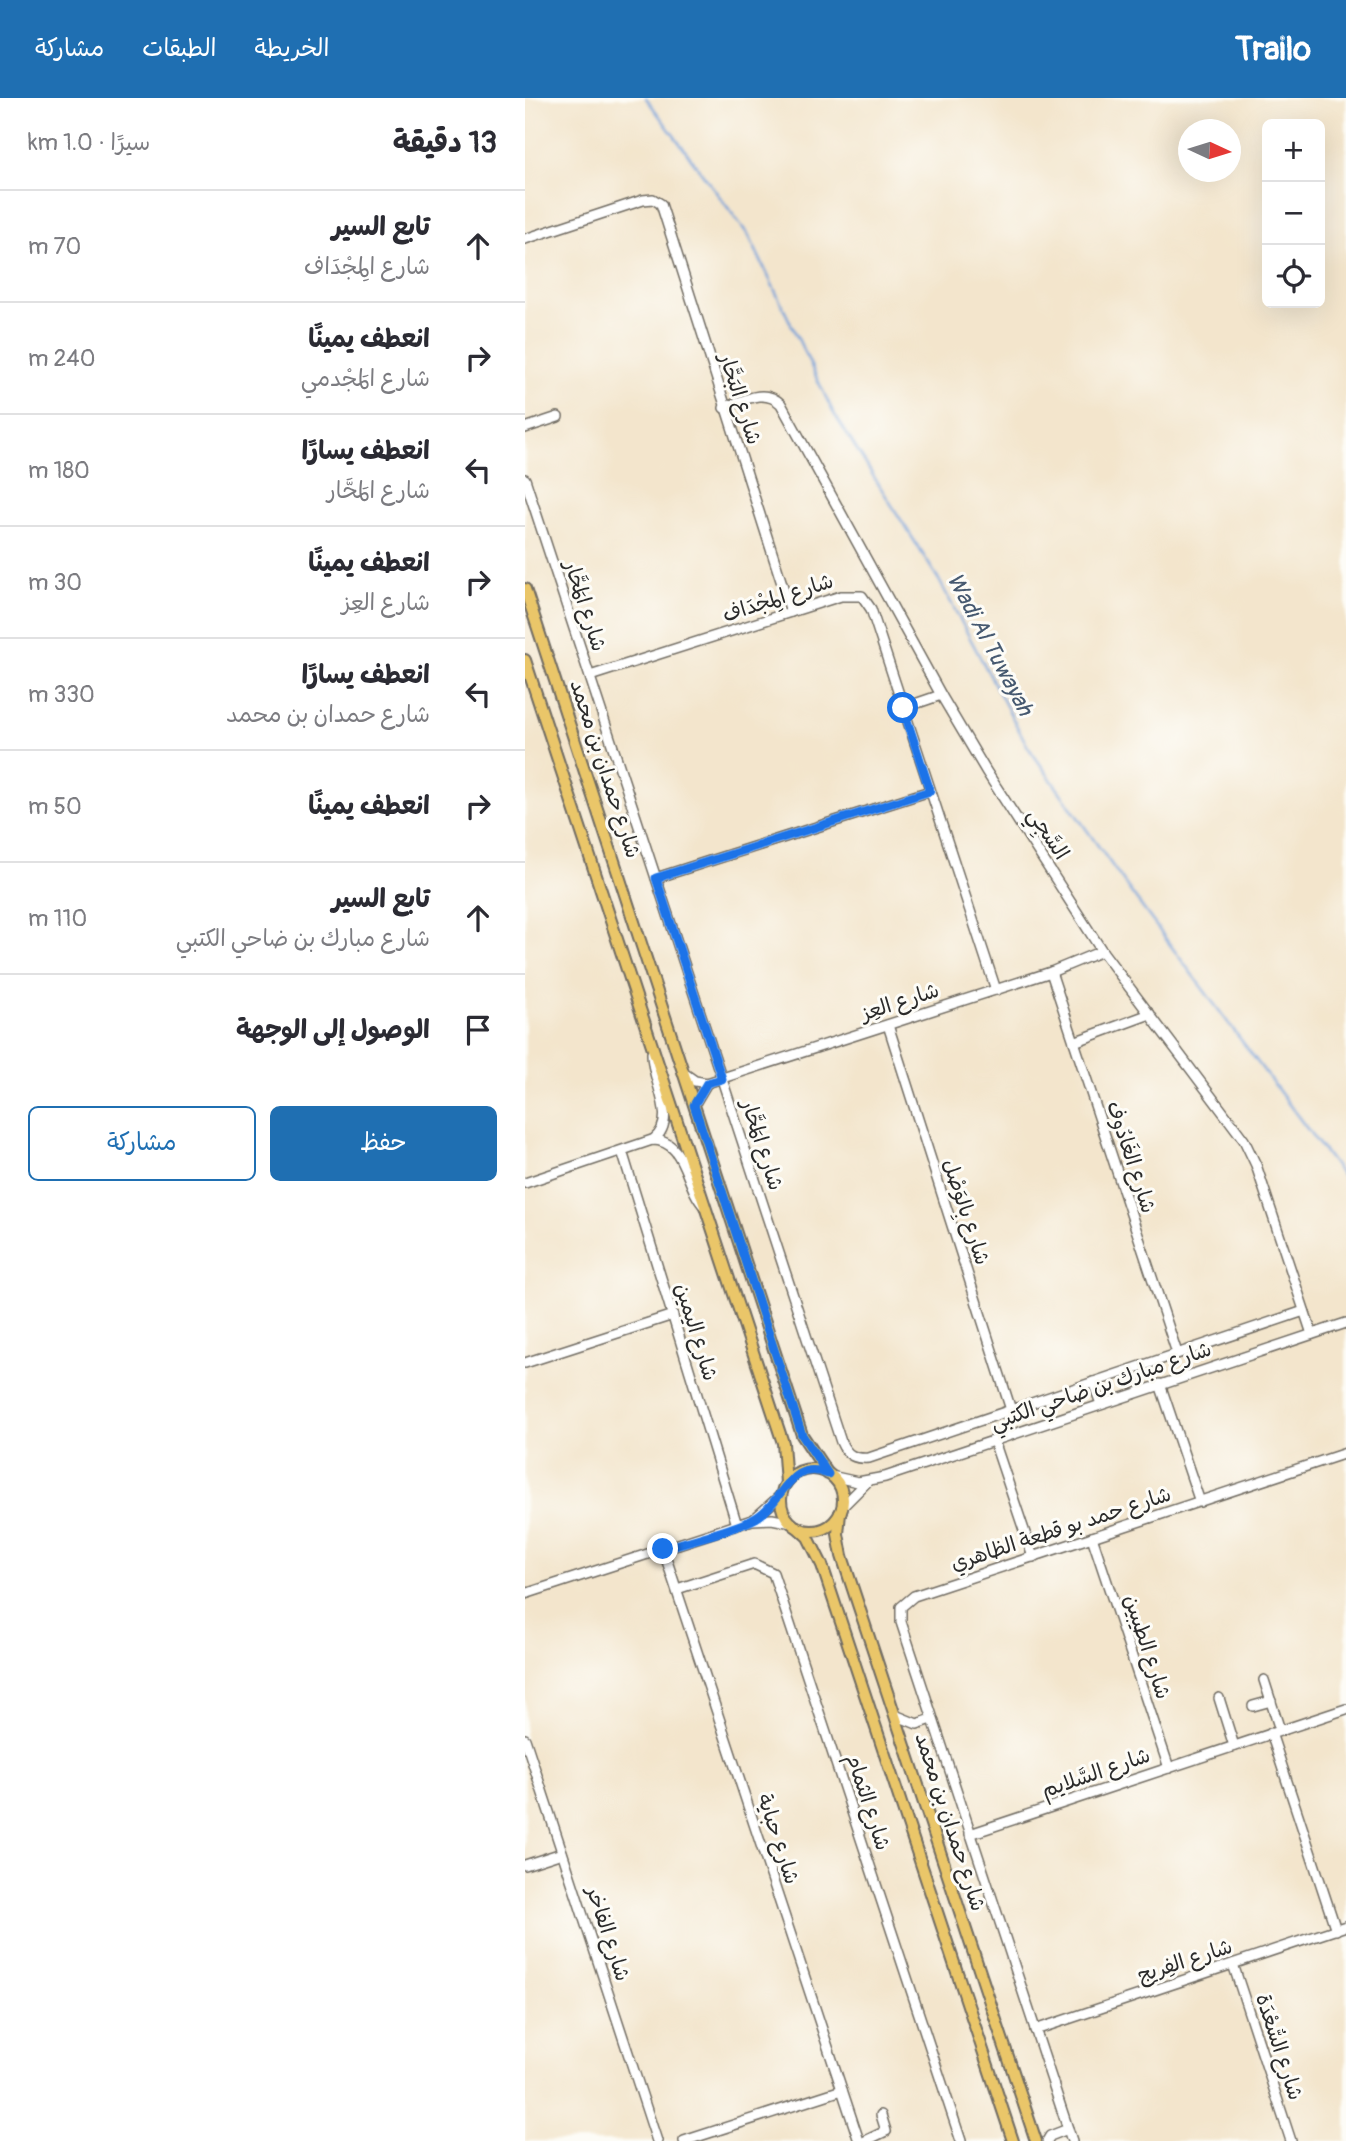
<!DOCTYPE html>
<html lang="ar">
<meta charset="utf-8">
<style>
body{margin:0;font-family:Pangolin,"Playpen Sans Arabic",sans-serif;background:#f7f7f7;color:#2b2b33;direction:rtl}
.controls{position:absolute;right:21px;top:21px;display:grid;overflow:hidden;border-radius:10px;box-shadow:0 7px 28px #0002}
.controls button{width:63px;height:63px;display:grid;place-items:center;padding:0;border:0;border-bottom:2px solid #e1e1e2;background:#fff;color:#2b2b33;font:35px sans-serif}
.compass{position:absolute;left:653px;top:21px;width:63px;height:63px;border-radius:50%;background:#fff;box-shadow:0 7px 28px #0002;rotate:94deg}
.stop{position:absolute;width:21px;height:21px;margin:-16px;border:5px solid #1a73e8;border-radius:50%;background:#fff}
.stop.end{background:#1a73e8;border-color:#fff;box-shadow:0 2px 7px #0008}
.list{margin:0;padding:0;list-style:none}
h2{display:flex;justify-content:space-between;align-items:center;height:91px;margin:0;padding:0 28px;font-size:30px}
h2 small{font-size:23px;font-weight:400;color:#7c7c81}
.list li{display:grid;grid-template-columns:46px 1fr auto;gap:21px;align-items:center;box-sizing:border-box;height:112px;padding:0 28px;border-top:2px solid #e1e1e2}
.list b{display:block;font-size:26px;white-space:nowrap}
.list p{margin:0;font-size:23px;white-space:nowrap;color:#7c7c81}
.list em{font-size:23px;font-style:normal;color:#7c7c81}
.actions{display:flex;gap:14px;padding:21px 28px}
.actions a{flex:1;padding:16px 0;border:2px solid #1f6fb2;border-radius:10px;text-align:center;font-size:24px;color:#1f6fb2}
.actions .main{background:#1f6fb2;color:#fff}
.icon{flex:none;width:38px;height:38px;fill:none;stroke:currentColor;stroke-width:2;stroke-linecap:round;stroke-linejoin:round}
.map{position:relative;flex:none;width:821px;height:2043px;overflow:hidden;direction:ltr}
header{display:flex;align-items:center;gap:42px;box-sizing:border-box;height:98px;padding:0 35px;background:#1f6fb2;color:#fff}
header strong{font-size:33px}
nav{display:flex;gap:38px;margin-inline-start:auto;font-size:24px}
main{display:flex}
aside{flex:1;background:#fff}
.map>svg:first-child{display:block}
.lines{fill:none;stroke-linecap:round;stroke-linejoin:round}
.stream{stroke:#6f9dd7;stroke-width:2.5}
.minor-casing{stroke:#716c63;stroke-width:12}
.major-casing{stroke:#716c63;stroke-width:14}
.minor{stroke:#fff;stroke-width:9}
.major{stroke:#eac669;stroke-width:10}
.route{stroke:#1a73e8;stroke-width:9}
.labels{text-anchor:middle;dominant-baseline:central;stroke-width:6;stroke-linejoin:round;paint-order:stroke}
.street-label{font-size:21px;fill:#2b2b2b;stroke:#fdfcf7}
.water-label{font-size:23px;font-style:italic;fill:#465970;stroke:#fdfcf7}
</style>
<header>
<strong>Trailo</strong>
<nav><a>الخريطة</a><a>الطبقات</a><a>مشاركة</a></nav>
</header>
<main>
<div class="map">
<svg width="821" height="2043" viewBox="0 0 821 2043">
<rect width="100%" height="100%" fill="#fdfcf7"/>
<filter id="ink" filterUnits="userSpaceOnUse"><feTurbulence type="fractalNoise" baseFrequency=".0143" numOctaves="2"/><feDisplacementMap in="SourceGraphic" scale="14" xChannelSelector="R" yChannelSelector="G"/><feConvolveMatrix kernelMatrix="1 2 1 2 8 2 1 2 1" color-interpolation-filters="sRGB"/></filter>
<filter id="wash" filterUnits="userSpaceOnUse"><feTurbulence type="fractalNoise" baseFrequency=".00686" numOctaves="4" result="noise"/><feDisplacementMap in="SourceGraphic" scale="28" xChannelSelector="R" yChannelSelector="G"/><feGaussianBlur stdDeviation="1.57" result="paint"/><feColorMatrix in="noise" values="0 0 0 0 0 0 0 0 0 0 0 0 0 0 0 0 0 1.4 0 .05"/><feComposite in="paint" operator="in"/></filter>
<g filter="url(#wash)">
<rect width="100%" height="100%" fill="#f3e5cc"/>
<g class="lines">
<path class="stream" d="M121,0L224,138L308,314L414,482L503,649L608,797L821,1083"/>
</g>
</g>
<g filter="url(#ink)">
<g class="lines">
<g class="minor-casing">
<g id="minor">
<path d="M0,141L118,102L128,101L136,106L266,514"/>
<path d="M199,310C218,303 239,289 256,306L416,597L461,673L577,853L719,1042L731,1067L787,1236"/>
<path d="M0,330L33,319"/>
<path d="M0,381L316,1344C322,1358 330,1361 344,1360L779,1213"/>
<path d="M65,578L316,498H337L346,511L471,892"/>
<path d="M378,610L416,597"/>
<path d="M131,780L405,693"/>
<path d="M526,874L652,1255"/>
<path d="M363,927L486,1312"/>
<path d="M549,944L625,916"/>
<path d="M127,955C126,984 155,1021 128,1042"/>
<path d="M160,976L170,983L182,985L526,874L577,853"/>
<path d="M169,1007L182,985"/>
<path d="M97,1053L212,1427"/>
<path d="M0,1085L127,1042C162,1042 159,1088 180,1109"/>
<path d="M0,1265L148,1217"/>
<path d="M568,1284L576,1306"/>
<path d="M635,1286L675,1404"/>
<path d="M469,1343L508,1459"/>
<path d="M306,1378L333,1384L360,1379L821,1225"/>
<path d="M317,1409L342,1384"/>
<path d="M229,1421L257,1396"/>
<path d="M567,1439L644,1670"/>
<path d="M138,1451L334,2043"/>
<path d="M152,1491L229,1466L248,1475L436,2043"/>
<path d="M0,1496L227,1422L247,1421L267,1425"/>
<path d="M739,1582L755,1632"/>
<path d="M694,1600L709,1648"/>
<path d="M728,1608L746,1603"/>
<path d="M370,1617L392,1626L407,1621"/>
<path d="M746,1635L811,1832"/>
<path d="M0,1641L132,2043"/>
<path d="M445,1736L821,1611"/>
<path d="M0,1767L37,1755"/>
<path d="M708,1866L766,2043"/>
<path d="M510,1932L821,1828"/>
<path d="M159,2043L317,1992"/>
<path d="M340,2043L361,2033L356,2017"/>
<path d="M522,2043L525,2038L543,2031"/>
<path d="M547,2043L376,1524V1509L389,1498L821,1355"/>
</g>
</g>
<g class="major-casing">
<g id="major">
<path d="M0,491L277,1337L303,1376"/>
<path d="M0,562L258,1345L261,1385"/>
<circle cx="287" cy="1402" r="31"/>
<path d="M315,1415L313,1436L317,1458L511,2043"/>
<path d="M272,1429L283,1439L297,1467L488,2043"/>
</g>
</g>
<use href="#minor" class="minor"/>
<use href="#major" class="major"/>
</g>
</g>
<g class="lines" filter="url(#ink)">
<path class="route" d="M138,1451C167,1441 200,1435 227,1422C258,1408 262,1359 303,1376L277,1337L169,1007L182,985L197,981L131,780L405,693L378,610"/>
</g>
<g class="labels">
<g class="street-label">
<text transform="translate(215 301) rotate(72)">شارع البَحَّار</text>
<text transform="translate(253 500) rotate(-18)">شارع المِجْدَاف</text>
<text transform="translate(60 508) rotate(72)">شارع المَحَّار</text>
<text transform="translate(80 671) rotate(72)">شارع حمدان بن محمد</text>
<text transform="translate(523 736) rotate(57)">السَّجِي</text>
<text transform="translate(375 904) rotate(-18)">شارع العِز</text>
<text transform="translate(237 1047) rotate(72)">شارع المَحَّار</text>
<text transform="translate(606 1059) rotate(72)">شارع الغَادُوف</text>
<text transform="translate(441 1114) rotate(72)">شارع بِالوَصْل</text>
<text transform="translate(171 1234) rotate(73)">شارع اليمين</text>
<text transform="translate(576 1288) rotate(-19)">شارع مبارك بن ضاحي الكتبي</text>
<text transform="translate(536 1431) rotate(-18)">شارع حمد بو قطعة الظاهري</text>
<text transform="translate(622 1549) rotate(72)">شارع الطيبين</text>
<text transform="translate(571 1675) rotate(-19)">شارع السَّلايم</text>
<text transform="translate(343 1704) rotate(72)">شارع الثمام</text>
<text transform="translate(425 1724) rotate(72)">شارع حمدان بن محمد</text>
<text transform="translate(253 1741) rotate(72)">شارع حباية</text>
<text transform="translate(83 1836) rotate(72)">شارع الفاخر</text>
<text transform="translate(660 1863) rotate(-18)">شارع الفِريج</text>
<text transform="translate(754 1949) rotate(72)">شارع السُّعْدَة</text>
</g>
<g class="water-label">
<text transform="translate(465 546) rotate(62)">Wadi Al Tuwayah</text>
</g>
</g>
</svg>
<div class="controls">
<button>+</button>
<button>−</button>
<button><svg class="icon" aria-label="locate" viewBox="0 0 24 24"><circle cx="12" cy="12" r="6"/><path d="M12 2v4M12 18v4M2 12h4M18 12h4"/></svg></button>
</div>
<svg class="compass" viewBox="-18 -18 36 36"><path d="M0-13l5 13h-10z" fill="#e53935"/><path d="M0 13l5-13h-10z" fill="#7c7c81"/></svg>
<div class="stop" style="left:378px;top:610px"></div>
<div class="stop end" style="left:138px;top:1451px"></div>
</div>
<aside>
<h2>13 دقيقة<small>سيرًا · 1.0 km</small></h2>
<ul class="list">
<li><svg class="icon" aria-label="ahead" viewBox="0 0 24 24"><path d="M12 20V5M6 11l6-6 6 6"/></svg><div><b>تابع السير</b><p>شارع المِجْدَاف</p></div><em>70 m</em></li>
<li><svg class="icon" aria-label="right" viewBox="0 0 24 24"><path d="M7 20v-9h11M14 6l5 5-5 5"/></svg><div><b>انعطف يمينًا</b><p>شارع المَجْدمي</p></div><em>240 m</em></li>
<li><svg class="icon" aria-label="left" viewBox="0 0 24 24"><path d="M17 20v-9H6M10 6l-5 5 5 5"/></svg><div><b>انعطف يسارًا</b><p>شارع المَحَّار</p></div><em>180 m</em></li>
<li><svg class="icon" aria-label="right" viewBox="0 0 24 24"><path d="M7 20v-9h11M14 6l5 5-5 5"/></svg><div><b>انعطف يمينًا</b><p>شارع العِز</p></div><em>30 m</em></li>
<li><svg class="icon" aria-label="left" viewBox="0 0 24 24"><path d="M17 20v-9H6M10 6l-5 5 5 5"/></svg><div><b>انعطف يسارًا</b><p>شارع حمدان بن محمد</p></div><em>330 m</em></li>
<li><svg class="icon" aria-label="right" viewBox="0 0 24 24"><path d="M7 20v-9h11M14 6l5 5-5 5"/></svg><div><b>انعطف يمينًا</b></div><em>50 m</em></li>
<li><svg class="icon" aria-label="ahead" viewBox="0 0 24 24"><path d="M12 20V5M6 11l6-6 6 6"/></svg><div><b>تابع السير</b><p>شارع مبارك بن ضاحي الكتبي</p></div><em>110 m</em></li>
<li><svg class="icon" aria-label="arrive" viewBox="0 0 24 24"><path d="M6 21V4h12l-3 4 3 4H6"/></svg><div><b>الوصول إلى الوجهة</b></div></li>
</ul>
<div class="actions"><a class="main">حفظ</a><a>مشاركة</a></div>
</aside>
</main>
